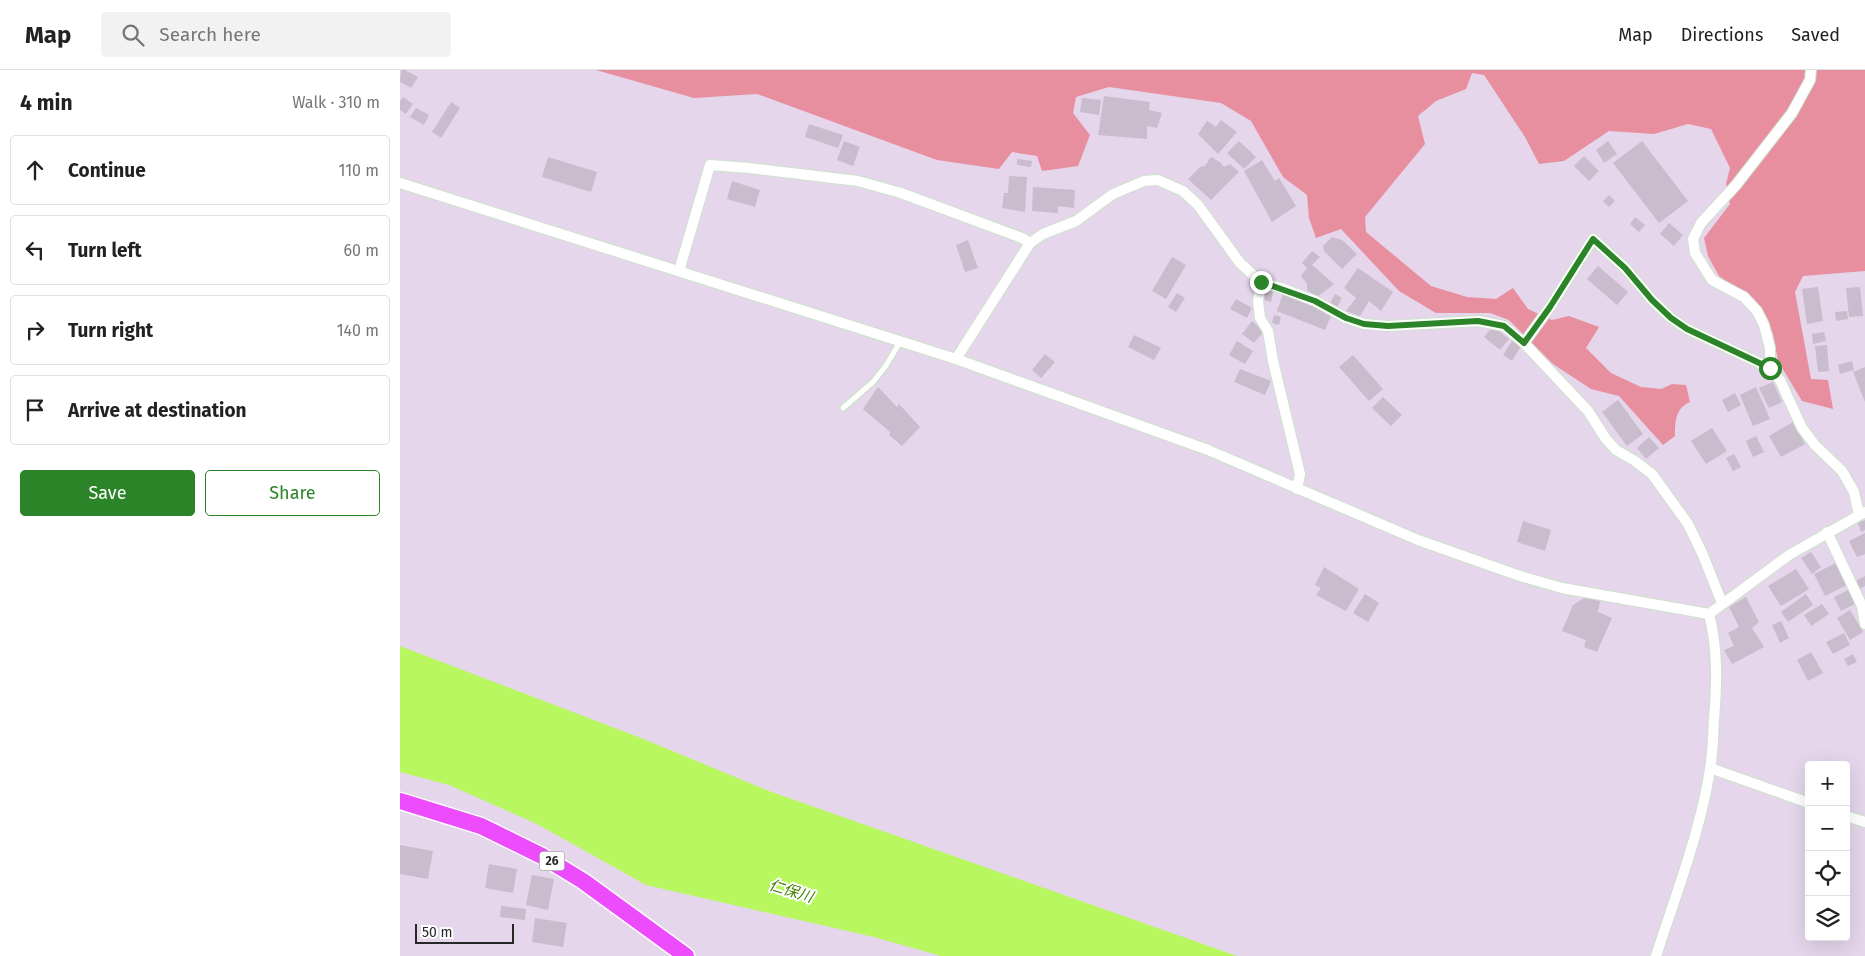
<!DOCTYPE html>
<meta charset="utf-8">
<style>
body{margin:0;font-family:"Fira Sans","Noto Sans JP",sans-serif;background:#f2f2f2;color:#222}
.controls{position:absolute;right:15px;bottom:15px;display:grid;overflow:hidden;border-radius:5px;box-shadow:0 5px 20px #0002}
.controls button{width:45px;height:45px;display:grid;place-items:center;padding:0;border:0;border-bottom:1px solid #e0e0e0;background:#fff;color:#222;font:25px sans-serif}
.scale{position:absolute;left:15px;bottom:12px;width:99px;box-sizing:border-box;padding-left:5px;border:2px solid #272727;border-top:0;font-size:14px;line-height:18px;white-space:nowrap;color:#272727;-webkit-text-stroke:4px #fff;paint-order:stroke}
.stop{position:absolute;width:15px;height:15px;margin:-11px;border:4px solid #2b8528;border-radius:50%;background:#fff}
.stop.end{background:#2b8528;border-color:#fff;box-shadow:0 1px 5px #0008}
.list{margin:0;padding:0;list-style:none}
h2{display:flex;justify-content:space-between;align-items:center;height:65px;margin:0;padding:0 20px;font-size:21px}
h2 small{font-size:16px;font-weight:400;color:#767676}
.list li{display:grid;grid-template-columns:32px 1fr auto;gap:15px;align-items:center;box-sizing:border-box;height:70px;margin:0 10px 10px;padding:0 10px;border:1px solid #e0e0e0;border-radius:5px}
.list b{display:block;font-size:19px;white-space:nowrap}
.list em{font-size:16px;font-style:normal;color:#767676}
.actions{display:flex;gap:10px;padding:15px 20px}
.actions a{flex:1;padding:11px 0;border:1px solid #2b8528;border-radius:5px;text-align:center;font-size:18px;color:#2b8528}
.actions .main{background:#2b8528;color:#fff}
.icon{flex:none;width:28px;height:28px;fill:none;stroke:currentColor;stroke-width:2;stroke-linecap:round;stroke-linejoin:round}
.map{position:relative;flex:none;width:1465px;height:886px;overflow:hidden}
header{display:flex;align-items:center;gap:30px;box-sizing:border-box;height:70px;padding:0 25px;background:#fff;border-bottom:1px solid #e0e0e0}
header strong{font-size:24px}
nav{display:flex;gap:28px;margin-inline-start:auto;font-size:18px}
.search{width:350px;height:45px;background:#f2f2f2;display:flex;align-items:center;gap:12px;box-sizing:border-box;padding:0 18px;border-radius:5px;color:#767676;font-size:19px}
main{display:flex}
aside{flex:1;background:#fff}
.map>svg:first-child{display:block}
.green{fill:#e78e9f}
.water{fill:#b8f75f}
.building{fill:#c9bccc}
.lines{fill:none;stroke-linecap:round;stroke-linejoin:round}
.lane-casing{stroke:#cde2cc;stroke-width:8}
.street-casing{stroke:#cde2cc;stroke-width:12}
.primary-casing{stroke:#fff;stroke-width:19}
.lane{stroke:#fff;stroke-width:5}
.street{stroke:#fff;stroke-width:10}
.primary{stroke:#ec4cfb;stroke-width:16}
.route{stroke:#2b8528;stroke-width:6}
.labels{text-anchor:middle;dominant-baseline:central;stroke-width:4;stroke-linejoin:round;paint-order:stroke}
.shield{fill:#fff;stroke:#686868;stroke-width:1}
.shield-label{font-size:12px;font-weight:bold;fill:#272727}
.water-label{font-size:15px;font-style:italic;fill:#458206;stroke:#fff}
</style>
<header>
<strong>Map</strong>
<div class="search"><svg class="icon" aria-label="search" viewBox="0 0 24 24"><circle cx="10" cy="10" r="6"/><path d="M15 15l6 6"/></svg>Search here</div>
<nav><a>Map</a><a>Directions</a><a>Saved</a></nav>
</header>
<main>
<aside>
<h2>4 min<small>Walk · 310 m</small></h2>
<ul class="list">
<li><svg class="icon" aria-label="ahead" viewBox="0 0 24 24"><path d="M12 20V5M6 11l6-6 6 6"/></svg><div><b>Continue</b></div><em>110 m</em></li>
<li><svg class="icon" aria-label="left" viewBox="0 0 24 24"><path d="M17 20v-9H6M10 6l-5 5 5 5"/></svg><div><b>Turn left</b></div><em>60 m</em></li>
<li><svg class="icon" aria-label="right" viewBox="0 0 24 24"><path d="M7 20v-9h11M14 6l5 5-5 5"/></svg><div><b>Turn right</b></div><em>140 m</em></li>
<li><svg class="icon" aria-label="arrive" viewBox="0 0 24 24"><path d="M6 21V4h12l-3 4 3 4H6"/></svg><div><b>Arrive at destination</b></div></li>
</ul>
<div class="actions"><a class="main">Save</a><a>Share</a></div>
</aside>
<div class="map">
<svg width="1465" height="886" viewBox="0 0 1465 886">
<rect width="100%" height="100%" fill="#e5d6eb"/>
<path class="green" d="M196,0H1465V201L1403,206L1395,222L1411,309L1428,310L1433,339L1402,331L1378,291L1373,263L1356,232L1319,206L1308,186L1304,168L1330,134L1326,114L1330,98L1311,59L1288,54L1254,64L1209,61L1164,91L1139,94L1125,67L1084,5L1072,3L1066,19L1036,31L1018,46L1025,74L965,147L966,162L1031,216L1067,227L1096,229L1113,218L1128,239L1152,250L1169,246L1199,257L1186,278L1211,303L1241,317L1261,319L1272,314L1286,315L1290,332C1275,338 1275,353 1275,366L1263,375L1219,326L1191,319L1153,294L1109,250L1090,243H1036L999,221L941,159L916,168L909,148L907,125L883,107L851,51L821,33L709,17L676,27L673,43L690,65L678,96L642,101L637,86L612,82L599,99L537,90L357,24L294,28Z"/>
<path class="water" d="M0,576L241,668L369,721L837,886H541L474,867L246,815L137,754L49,715L0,702Z"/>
<g class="building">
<path d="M1,0H5L18,7L11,18L0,12Z"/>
<path d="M704,26L750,32L749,40L762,43L757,58L747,56V69L698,65Z"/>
<path d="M3,27L13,34L6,44L0,40V31Z"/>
<path d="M682,28L701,30L699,45L680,42Z"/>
<path d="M51,32L60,38L41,68L32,62Z"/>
<path d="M16,38L29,45L24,55L10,47Z"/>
<path d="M821,50L837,62L818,84L798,64L807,51L816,57Z"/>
<path d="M409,54L443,65L438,78L405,67Z"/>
<path d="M444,71L460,77L453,96L437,90Z"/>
<path d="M839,71L856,87L844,99L827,83Z"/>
<path d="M1208,71L1217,84L1204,93L1196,80Z"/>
<path d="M1242,71L1288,131L1259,153L1213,93Z"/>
<path d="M1184,86L1199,101L1189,111L1174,96Z"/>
<path d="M148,87L197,102L191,122L142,107Z"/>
<path d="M811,87L820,92L824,97L830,94L839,102L811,130L788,109L800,97L805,96Z"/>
<path d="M617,89L632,91L631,97L617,95Z"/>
<path d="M862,90L875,111L879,108L896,136L872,152L844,101Z"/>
<path d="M609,106L627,107L625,142L602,138L604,123H608Z"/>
<path d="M332,111L360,120L355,137L327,129Z"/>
<path d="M633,117L675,120L674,138L658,136V143L632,141Z"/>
<path d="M1209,125L1215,131L1209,137L1203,131Z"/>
<path d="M1235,147L1245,155L1239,162L1230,154Z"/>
<path d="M1269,153L1283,165L1274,176L1260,164Z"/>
<path d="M932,167L942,170L957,184L942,199L924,181L923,176Z"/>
<path d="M568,170L578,198L565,202L556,175Z"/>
<path d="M912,181L920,187L912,195L934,214L917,227L907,220V214L901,206L907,198L902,193Z"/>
<path d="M772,187L786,195L766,229L752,221Z"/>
<path d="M1198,196L1228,222L1217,235L1187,209Z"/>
<path d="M958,198L993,222L981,241L969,231L960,246L946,241L956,228L944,218Z"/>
<path d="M1418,217L1423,251L1407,254L1402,219Z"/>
<path d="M1460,217L1463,246L1449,247L1446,218Z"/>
<path d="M865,220L873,222L871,232L863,230Z"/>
<path d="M777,223L785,228L776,242L768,237Z"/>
<path d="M883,224L932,243L925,260L877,241Z"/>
<path d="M935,224L942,228L937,237L930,233Z"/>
<path d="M836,229L852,238L847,248L830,239Z"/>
<path d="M1447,241L1448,249L1436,251L1435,242Z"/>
<path d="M874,245L881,247L879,255L872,253Z"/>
<path d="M852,251L864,261L854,273L842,264Z"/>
<path d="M1093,256L1109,269L1100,280L1084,267Z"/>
<path d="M1424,262L1426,271L1413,274L1412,264Z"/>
<path d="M734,265L761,278L754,290L728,277Z"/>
<path d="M837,271L853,281L845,294L829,285Z"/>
<path d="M1112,271L1121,276L1112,291L1103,285Z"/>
<path d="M1427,275L1429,301L1418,302L1415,276Z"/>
<path d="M645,284L655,292L641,308L632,300Z"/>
<path d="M953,285L983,319L969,331L939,297Z"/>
<path d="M1452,291L1454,300L1440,304L1438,295Z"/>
<path d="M1465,297V332L1453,302Z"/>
<path d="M840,299L871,311L865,325L834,312Z"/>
<path d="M1373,312L1382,332L1369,338L1359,318Z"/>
<path d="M478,317L497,337L499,334L520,357L502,376L489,365L490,362L463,339Z"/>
<path d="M1356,317L1370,349L1353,356L1340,325Z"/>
<path d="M1335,323L1341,335L1328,342L1322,330Z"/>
<path d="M983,327L1002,345L991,356L972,338Z"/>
<path d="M1218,330L1243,364L1227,376L1202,342Z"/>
<path d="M1393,352L1405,374L1381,387L1369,366Z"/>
<path d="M1312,358L1327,381L1306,394L1291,371Z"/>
<path d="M1356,366L1364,382L1353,387L1346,371Z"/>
<path d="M1249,367L1259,378L1246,389L1237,378Z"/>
<path d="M1334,384L1341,397L1333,401L1326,388Z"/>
<path d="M1465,450V460L1461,462L1458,453Z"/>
<path d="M1123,451L1151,460L1145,481L1117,472Z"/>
<path d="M1465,463V484L1457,487L1449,471Z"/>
<path d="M1411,482L1421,497L1412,504L1401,488Z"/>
<path d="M1436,493L1447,515L1425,526L1414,504Z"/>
<path d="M924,497L959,519L946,541L916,525L921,518L915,515Z"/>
<path d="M1396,499L1409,519L1381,536L1368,516Z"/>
<path d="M1465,506V516L1457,520L1453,512Z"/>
<path d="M1450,519L1457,533L1441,541L1434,527Z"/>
<path d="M965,524L979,533L968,552L953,543Z"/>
<path d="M1406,524L1413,535L1388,552L1381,542Z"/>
<path d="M1186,527L1200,531L1198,542L1212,548L1197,582L1184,577L1186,570L1162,561L1173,535Z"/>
<path d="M1346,527L1359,552L1352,558L1364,577L1332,594L1324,580L1334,576L1328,563L1339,557L1329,537Z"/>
<path d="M1422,534L1429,544L1411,556L1404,545Z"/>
<path d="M1450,540L1463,562L1450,570L1437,548Z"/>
<path d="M1381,551L1389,568L1380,573L1372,555Z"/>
<path d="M1444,563L1450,575L1433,584L1426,572Z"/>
<path d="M1411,582L1423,603L1408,611L1397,590Z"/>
<path d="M1453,584L1457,592L1448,596L1444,589Z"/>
<path d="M0,775L33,781L28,809L0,804Z"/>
<path d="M89,794L117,799L113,823L85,818Z"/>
<path d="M132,805L154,809L148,840L126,835Z"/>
<path d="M101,836L126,839L125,850L100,847Z"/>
<path d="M135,848L167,853L163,877L132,872Z"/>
</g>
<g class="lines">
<g class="lane-casing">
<path id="lane" d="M443,338L473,312L485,297L500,272"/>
</g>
<g class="street-casing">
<g id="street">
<path d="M0,113L556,289L808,380L1018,470L1120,506L1162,518L1309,544L1389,485L1465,442"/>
<path d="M279,201L310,95L349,98L458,111L501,123L622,168L630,173"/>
<path d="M861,212L858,231L860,248L868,261L873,291L900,404L897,419"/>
<path d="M1124,273L1150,237L1193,169L1225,198L1252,230L1271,248L1287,259L1370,298L1380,310L1402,358L1415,375L1442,401L1454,422L1459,445"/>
<path d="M556,289L630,173L643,164L676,151L713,124L744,111L758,110L783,121L798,135L840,193L861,212L881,218L915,231L946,248L964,254L988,256L1078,251L1104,256L1124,273L1188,341L1206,369L1216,380L1235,391L1252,404L1288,454L1303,485L1322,533"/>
<path d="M1370,298V278L1364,255L1357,241L1344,227L1312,210L1295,183L1293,169L1301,153L1336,115L1392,43L1410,10L1411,0"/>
<path d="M1427,462L1462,536L1465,554"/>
<path d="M1310,698L1409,733"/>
<path d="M1446,746L1465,752"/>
<path d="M1256,886C1275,827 1301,760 1310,699C1313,683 1313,666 1314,649C1317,613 1318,579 1309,544"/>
</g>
</g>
<g class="primary-casing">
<path id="primary" d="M0,731L81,756L142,786L183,811L286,886"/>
</g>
<use href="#lane" class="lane"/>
<use href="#street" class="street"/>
<use href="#primary" class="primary"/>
</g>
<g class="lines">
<path class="route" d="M861,212L915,231L946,248L964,254L988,256L1078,251L1104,256L1124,273L1150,237L1193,169L1225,198L1252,230L1271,248L1287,259L1370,298"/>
</g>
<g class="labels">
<rect class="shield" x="139.5" y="781.5" width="25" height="19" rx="4"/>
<g class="shield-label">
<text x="152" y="791">26</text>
</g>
<g class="water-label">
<text transform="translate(391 821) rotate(17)">仁保川</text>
</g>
</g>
</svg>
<div class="controls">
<button>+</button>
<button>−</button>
<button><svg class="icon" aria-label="locate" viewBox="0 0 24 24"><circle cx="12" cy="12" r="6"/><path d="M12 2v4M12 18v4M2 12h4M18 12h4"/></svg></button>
<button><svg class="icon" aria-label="layers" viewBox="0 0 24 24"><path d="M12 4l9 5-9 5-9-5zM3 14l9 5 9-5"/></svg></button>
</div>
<div class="scale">50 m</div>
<div class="stop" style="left:1370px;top:298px"></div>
<div class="stop end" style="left:861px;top:212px"></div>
</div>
</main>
